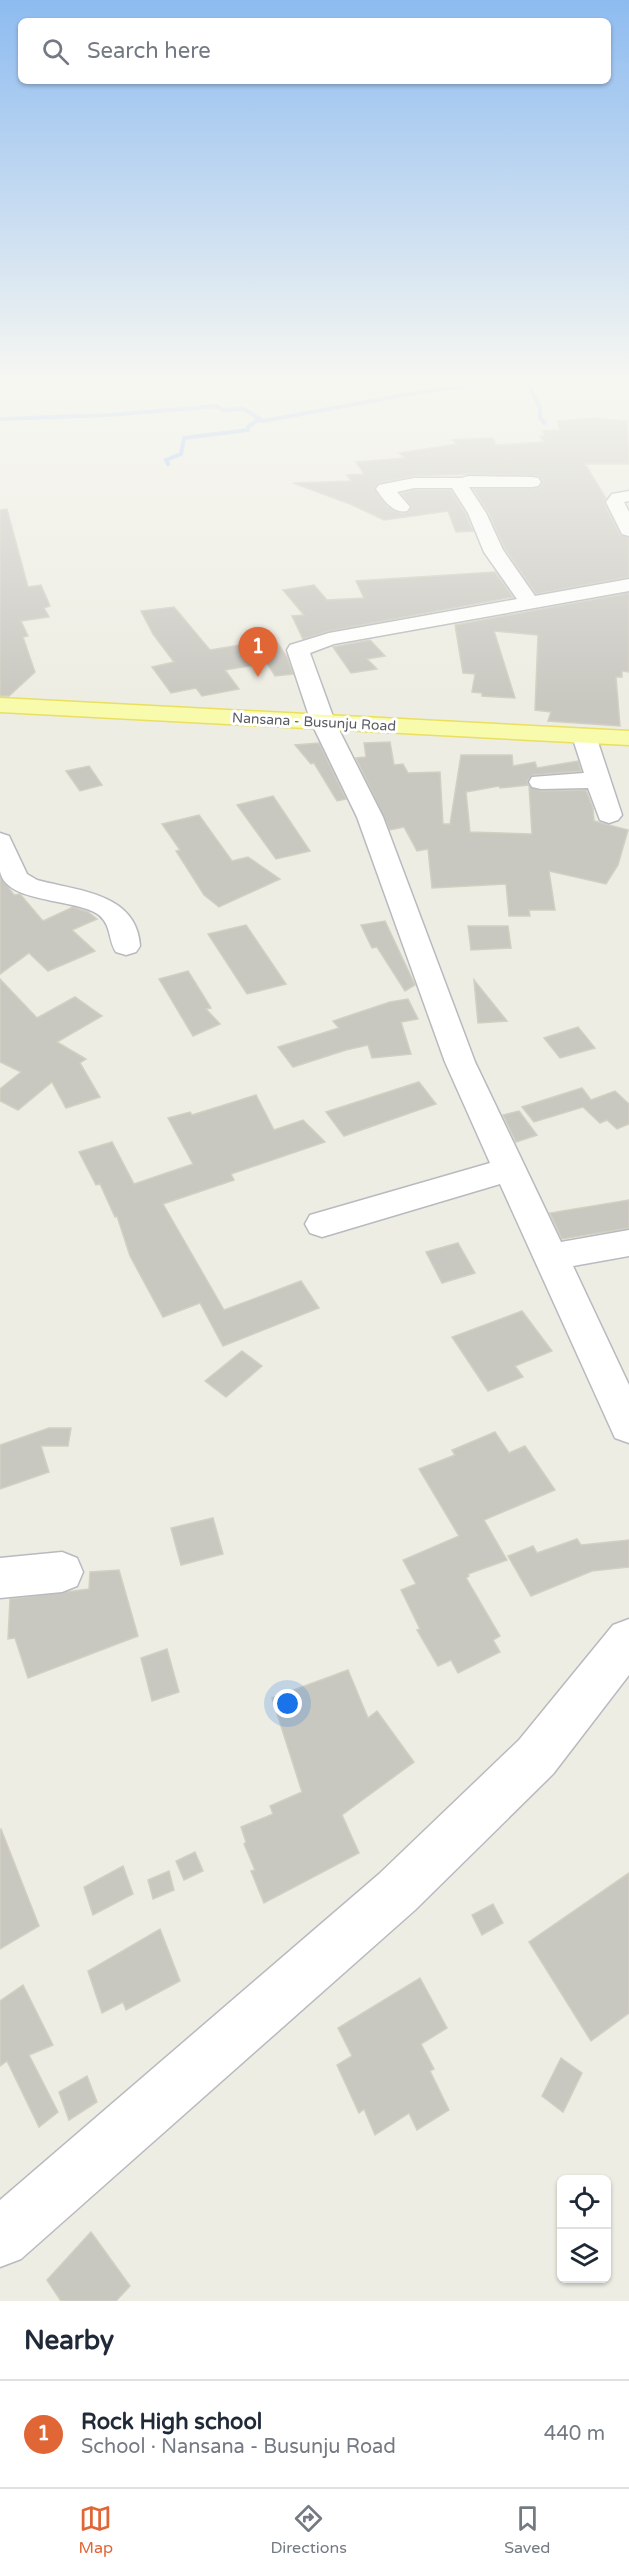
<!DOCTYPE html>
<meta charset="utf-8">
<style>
body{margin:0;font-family:"Varela Round",sans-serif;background:#f2f2f3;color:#1f2937}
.controls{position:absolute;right:18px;bottom:18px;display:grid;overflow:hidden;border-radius:9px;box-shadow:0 2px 4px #0004}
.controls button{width:54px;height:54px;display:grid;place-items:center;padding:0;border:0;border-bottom:2px solid #e0e1e3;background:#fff;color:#1f2937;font:30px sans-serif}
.you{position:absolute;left:288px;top:1704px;width:21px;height:21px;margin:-15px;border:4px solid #fff;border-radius:50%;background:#1a73e8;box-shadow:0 0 0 9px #1a73e833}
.badge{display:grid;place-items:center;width:39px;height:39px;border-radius:50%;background:#e06636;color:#fff;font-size:20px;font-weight:700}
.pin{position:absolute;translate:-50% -50px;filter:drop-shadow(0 2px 3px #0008)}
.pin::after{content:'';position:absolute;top:32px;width:21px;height:18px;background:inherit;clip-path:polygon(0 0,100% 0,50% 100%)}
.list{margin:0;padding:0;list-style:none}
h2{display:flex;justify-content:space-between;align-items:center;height:78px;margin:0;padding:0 24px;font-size:26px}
h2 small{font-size:20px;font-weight:400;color:#747a83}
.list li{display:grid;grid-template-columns:39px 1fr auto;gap:18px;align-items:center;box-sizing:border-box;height:108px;padding:0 24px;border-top:2px solid #e0e1e3}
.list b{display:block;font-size:22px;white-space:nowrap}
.list p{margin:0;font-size:20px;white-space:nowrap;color:#747a83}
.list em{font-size:20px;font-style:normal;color:#747a83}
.icon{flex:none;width:33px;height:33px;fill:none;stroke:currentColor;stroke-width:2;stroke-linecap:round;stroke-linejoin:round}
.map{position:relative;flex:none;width:629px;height:2301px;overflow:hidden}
.search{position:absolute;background:#fff;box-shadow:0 2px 4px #0004;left:18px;right:18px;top:18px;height:66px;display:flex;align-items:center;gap:15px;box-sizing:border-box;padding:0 21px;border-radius:9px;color:#747a83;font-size:22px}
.sheet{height:186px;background:#fff}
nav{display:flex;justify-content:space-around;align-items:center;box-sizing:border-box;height:84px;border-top:2px solid #e0e1e3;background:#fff;font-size:16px;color:#747a83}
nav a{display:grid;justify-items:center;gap:3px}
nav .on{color:#e06636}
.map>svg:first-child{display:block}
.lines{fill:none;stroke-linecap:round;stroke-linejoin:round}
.stream{stroke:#a6c5fb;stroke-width:4}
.building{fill:#c8c7c0;stroke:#d2d0c2;stroke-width:1.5}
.minor-casing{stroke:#b8babf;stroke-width:3}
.major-casing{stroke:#eadf60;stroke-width:3}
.minor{fill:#fff;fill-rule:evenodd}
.major{fill:#f8fbab;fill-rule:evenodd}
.labels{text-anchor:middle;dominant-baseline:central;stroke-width:6;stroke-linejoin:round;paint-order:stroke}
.far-street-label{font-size:14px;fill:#5b5d63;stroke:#fff}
</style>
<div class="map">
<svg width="629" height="2301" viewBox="0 0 629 2301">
<rect width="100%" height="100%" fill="#edede3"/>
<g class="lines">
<g class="stream">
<path d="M526,380L540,408V418L545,423"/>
<path d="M0,419L110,415L217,406L222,410L244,409L263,421"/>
<path d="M168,464L166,460L181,454L184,438L248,430V427L258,420L263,421L421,392L519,380"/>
</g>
</g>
<g class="building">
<path d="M595,418L627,421L629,464H585L606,498L604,503L620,535L629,538V577L536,594L505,549L488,512L473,489L538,488L543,482L538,476L469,474L414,476L379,483L374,488L388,507L402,514L409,512L412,507L401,493L414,490H451L466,514L473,531L456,532L448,511L384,520L350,504L293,483L351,481L347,475L364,474L356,462L405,458L399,453L457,444L452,440L493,438L496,445L544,442L540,436H545L542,431L560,430L557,421Z"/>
<path d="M7,509L28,587L41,585L50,606L44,608L49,617L21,621L28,636L23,637L35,672L9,696H0V510Z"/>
<path d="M495,572L513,597L329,631L303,639L292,616L304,615L283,590L314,585L327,600L364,598L356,581Z"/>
<path d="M629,593V672L622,671V677H616L620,726L548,721L551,712L535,710L538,635L494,631L515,698L482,696V693L472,692L475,674L463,673L455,625Z"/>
<path d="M174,607L210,650L275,639L287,657L293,674L275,676L267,663L225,670L239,689L202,696L196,688L171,693L152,667L174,662L153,634L141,611Z"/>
<path d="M370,640L385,656L367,659L377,669L351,673L333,647Z"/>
<path d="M390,742L394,765L403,764L408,773L440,772L443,824H450L461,755H512L513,766L535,762L537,768L578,761L581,771L532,775L527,781L528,785L500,788L499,786L466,792L470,832L532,834L529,786L541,791L586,790L593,808L594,821L628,830L618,865L606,884L549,871L555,910H529L530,916H509L506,884L432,888L428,849L417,851L404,827L390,830L356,758L366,757L364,743Z"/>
<path d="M319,743L346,799L337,801L314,763L311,764L295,745Z"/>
<path d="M89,766L102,785L80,791L66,771Z"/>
<path d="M273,796L310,851L276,859L237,805Z"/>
<path d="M199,815L232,861L248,857L280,879L219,907L204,895L176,851L180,850L162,824Z"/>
<path d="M0,876L14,895L20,894L43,921L73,907L88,912L97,919L72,930L95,951L48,971L29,953L0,974Z"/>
<path d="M385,921L415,985L405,991L377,947L372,948L361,925Z"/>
<path d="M246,925L286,984L247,994L208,934Z"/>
<path d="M468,926H508L511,948L471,950Z"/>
<path d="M188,971L211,1008L206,1009L220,1024L193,1036L159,979Z"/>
<path d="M0,979L37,1018L75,997L102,1016L57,1042L86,1059L80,1063L100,1097L66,1108L52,1082L18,1110L0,1101V1089L21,1072L0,1062Z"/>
<path d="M474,980L507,1021L478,1023Z"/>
<path d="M408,999L418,1019L401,1022L411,1054L372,1058L368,1045L346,1050L293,1067L278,1047L339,1028L333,1021L390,1002Z"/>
<path d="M578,1027L595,1048L560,1058L544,1038Z"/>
<path d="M419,1082L436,1104L344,1136L326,1112Z"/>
<path d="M582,1088L591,1100L615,1091L629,1104V1124L617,1129L607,1120L600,1123L583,1107L534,1122L522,1107Z"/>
<path d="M256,1095L274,1130L303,1120L325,1142L231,1174L234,1180L163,1204L224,1310L301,1281L319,1308L223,1346L200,1303L163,1317L130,1256L117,1216L115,1217L100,1184L96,1185L79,1152L112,1142L134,1184L193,1164L168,1118L190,1112L192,1115Z"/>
<path d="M519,1111L537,1135L516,1142L503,1115Z"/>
<path d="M629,1200V1228L562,1239L550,1213Z"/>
<path d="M458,1243L475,1273L442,1283L426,1252Z"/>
<path d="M522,1311L552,1351L515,1366L523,1377L488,1391L452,1337Z"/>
<path d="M242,1351L262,1366L226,1397L205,1381Z"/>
<path d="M49,1428H71L68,1446H41L49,1472L0,1489V1445Z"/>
<path d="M495,1432L509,1453L525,1446L555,1490L484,1520L507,1560L468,1574L469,1576L466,1578L500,1636L493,1640L500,1652L458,1673L451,1660L438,1666L417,1630L420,1629L401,1590L416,1584L403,1560L459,1536L419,1469L455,1455L452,1450Z"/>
<path d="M213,1518L223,1554L181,1565L171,1528Z"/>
<path d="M577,1539L581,1545L629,1540V1567L592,1571L531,1596L508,1556L533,1546L537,1553Z"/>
<path d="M119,1570L138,1636L28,1678L15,1638L8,1639L10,1599L89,1589L90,1572Z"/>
<path d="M167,1649L179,1692L152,1701L141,1658Z"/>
<path d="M348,1670L368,1718L377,1711L414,1762L342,1815L359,1853L264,1903L251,1871L255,1870L244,1844L246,1842L241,1827L273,1814L270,1806L302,1792L272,1698Z"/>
<path d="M1,1829L39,1926L0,1949V1830Z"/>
<path d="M195,1852L203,1871L184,1880L176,1861Z"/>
<path d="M123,1866L133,1894L93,1915L84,1887Z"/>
<path d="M169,1871L174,1890L153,1899L148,1880Z"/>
<path d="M629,1873V2013L591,2041L529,1942Z"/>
<path d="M493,1904L503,1923L482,1935L472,1915Z"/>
<path d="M160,1929L180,1981L126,2010L123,2002L102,2013L88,1971Z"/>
<path d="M420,1978L447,2028L421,2044L434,2069L430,2071L449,2110L417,2130L409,2113L375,2135L364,2109L359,2113L337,2065L352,2056L338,2028Z"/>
<path d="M23,1985L53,2045L29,2055L58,2112L39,2127L7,2061L0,2066V2001Z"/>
<path d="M561,2058L582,2073L563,2112L542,2096Z"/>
<path d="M87,2076L97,2102L69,2120L59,2092Z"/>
<path d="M91,2232L130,2286L116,2301H61L47,2280Z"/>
</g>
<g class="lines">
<g class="minor-casing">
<g id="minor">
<path d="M469,476L532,477L538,478L541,482L538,486L532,487H469L486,513L503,550L535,596L629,579V591L334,644L310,653L335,722L383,817L475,1062L561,1242L629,1230V1256L573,1266L629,1385V1443L615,1438L500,1184L322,1237L310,1233L305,1224L310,1215L490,1163L445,1062L357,817L311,722L287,650L290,645L329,633L517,599L484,552L468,513L452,488H414L397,492L410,507L407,511C393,514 384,500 376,489L379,485L414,478H461Z"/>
<path d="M629,491V501L624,502L629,512V536L622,534L606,502L612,494Z"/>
<path d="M584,729L592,731L596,736L622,815L618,820L609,823L600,820L588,788L541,789L532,787L529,782L532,777L584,773L572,736L576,731Z"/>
<path d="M0,833L9,836L27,874L37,880C78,891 137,893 140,946L136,952L126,955L116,952C108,940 112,926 99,915C77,898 5,904 0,871C0,859 0,845 0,833Z"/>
<path d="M62,1552L77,1558L83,1572L77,1586L62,1592L0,1598V1558Z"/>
<path d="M629,1619V1675L553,1774L415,1910L21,2259L0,2267V2200L379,1874L519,1740L613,1625Z"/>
</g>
</g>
<g class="major-casing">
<path id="major" d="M0,698L629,731V745L0,712Z"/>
</g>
<use href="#minor" class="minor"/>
<use href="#major" class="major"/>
</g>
<linearGradient id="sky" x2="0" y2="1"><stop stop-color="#8dbbf0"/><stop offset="0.54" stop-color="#f7f7f2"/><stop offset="1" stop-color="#f7f7f2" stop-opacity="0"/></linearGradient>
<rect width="629" height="702" fill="url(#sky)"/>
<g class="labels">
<g class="far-street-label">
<text transform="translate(314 722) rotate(3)">Nansana - Busunju Road</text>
</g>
</g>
</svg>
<div class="controls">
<button><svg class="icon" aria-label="locate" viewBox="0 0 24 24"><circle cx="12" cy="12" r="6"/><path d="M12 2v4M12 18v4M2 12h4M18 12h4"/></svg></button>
<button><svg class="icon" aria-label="layers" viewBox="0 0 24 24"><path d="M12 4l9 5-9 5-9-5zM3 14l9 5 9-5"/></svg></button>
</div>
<div class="you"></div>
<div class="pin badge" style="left:258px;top:677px">1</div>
<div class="search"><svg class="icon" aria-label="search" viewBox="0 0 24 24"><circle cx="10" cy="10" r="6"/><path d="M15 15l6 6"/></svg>Search here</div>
</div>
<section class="sheet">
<h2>Nearby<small></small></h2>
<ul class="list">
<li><span class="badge">1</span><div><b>Rock High school</b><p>School · Nansana - Busunju Road</p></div><em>440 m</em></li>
</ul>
</section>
<nav>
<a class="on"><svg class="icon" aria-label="map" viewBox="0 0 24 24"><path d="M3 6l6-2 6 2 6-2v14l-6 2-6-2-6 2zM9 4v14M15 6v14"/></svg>Map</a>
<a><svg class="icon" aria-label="directions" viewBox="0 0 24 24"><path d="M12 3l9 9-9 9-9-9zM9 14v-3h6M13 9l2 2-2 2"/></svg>Directions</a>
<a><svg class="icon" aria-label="saved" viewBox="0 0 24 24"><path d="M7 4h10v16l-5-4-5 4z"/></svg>Saved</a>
</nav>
